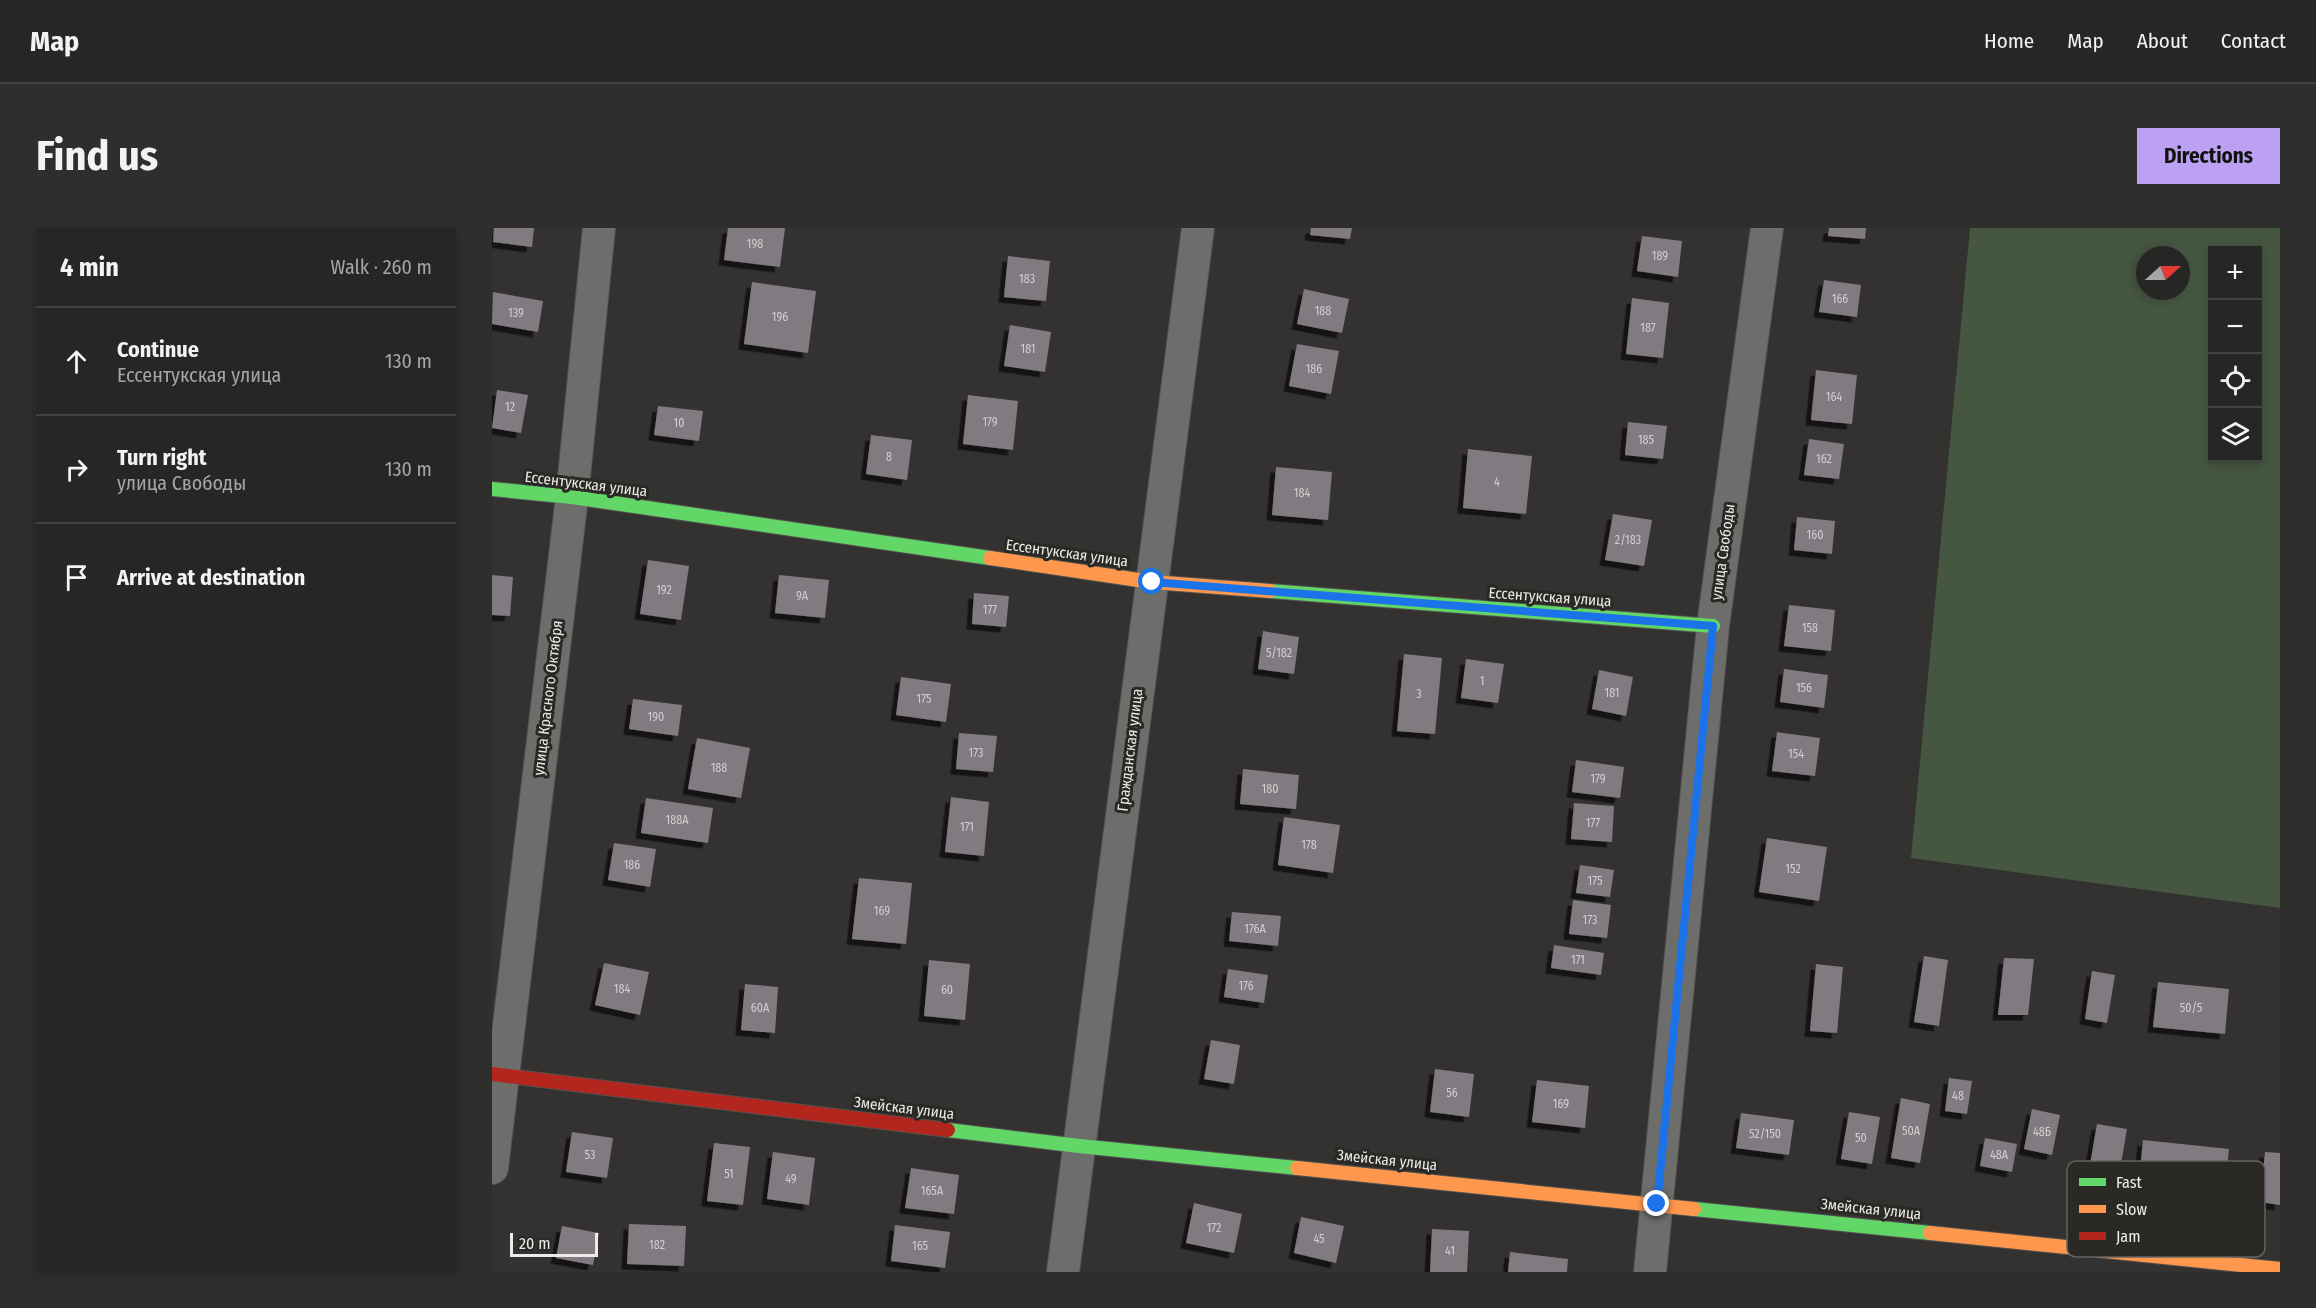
<!DOCTYPE html>
<meta charset="utf-8">
<style>
body{margin:0;font-family:"Fira Sans Condensed",sans-serif;background:#2e2e2c;color:#f1f3f6}
.controls{position:absolute;right:18px;top:18px;display:grid;overflow:hidden;border-radius:0px;box-shadow:0 3px 9px #0003}
.controls button{width:54px;height:54px;display:grid;place-items:center;padding:0;border:0;border-bottom:2px solid #424341;background:#262624;color:#f1f3f6;font:30px sans-serif}
.compass{position:absolute;left:1644px;top:18px;width:54px;height:54px;border-radius:50%;background:#262624;box-shadow:0 3px 9px #0003;rotate:69deg}
.scale{position:absolute;left:18px;bottom:15px;width:88px;box-sizing:border-box;padding-left:6px;border:3px solid #ecebe9;border-top:0;font-size:16px;line-height:21px;white-space:nowrap;color:#ecebe9;-webkit-text-stroke:4px #2a2925;paint-order:stroke}
.stop{position:absolute;width:18px;height:18px;margin:-14px;border:4px solid #1a73e8;border-radius:50%;background:#fff}
.stop.end{background:#1a73e8;border-color:#fff;box-shadow:0 2px 6px #0008}
.list{margin:0;padding:0;list-style:none}
h2{display:flex;justify-content:space-between;align-items:center;height:78px;margin:0;padding:0 24px;font-size:26px}
h2 small{font-size:20px;font-weight:400;color:#a4a5a6}
.list li{display:grid;grid-template-columns:39px 1fr auto;gap:18px;align-items:center;box-sizing:border-box;height:108px;padding:0 24px;border-top:2px solid #424341}
.list b{display:block;font-size:22px;white-space:nowrap}
.list p{margin:0;font-size:20px;white-space:nowrap;color:#a4a5a6}
.list em{font-size:20px;font-style:normal;color:#a4a5a6}
.icon{flex:none;width:33px;height:33px;fill:none;stroke:currentColor;stroke-width:2;stroke-linecap:round;stroke-linejoin:round}
.map{position:relative;flex:none;width:1788px;height:1044px;overflow:hidden;border-radius:0px}
header{display:flex;align-items:center;gap:36px;box-sizing:border-box;height:84px;padding:0 30px;background:#262624;border-bottom:2px solid #424341}
header strong{font-size:28px}
nav{display:flex;gap:33px;margin-inline-start:auto;font-size:21px}
.intro{display:flex;align-items:center;justify-content:space-between;box-sizing:border-box;height:144px;padding:0 36px}
h1{margin:0;font-size:42px}
.button{padding:15px 27px;border-radius:0px;background:#bca0f2;color:#111;font-size:21px;font-weight:700}
main{display:flex;gap:36px;padding:0 36px}
aside{flex:1;background:#262624;border-radius:0px;box-shadow:0 3px 9px #0003}
.map>svg:first-child{display:block}
.green{fill:#455641;fill-rule:evenodd}
.building{fill:#817a81;filter:url(#shadow)}
.lines{fill:none;stroke-linecap:round;stroke-linejoin:round}
.street-casing{stroke:#51514f;stroke-width:34}
.fast-casing{stroke:#51514f;stroke-width:16}
.slow-casing{stroke:#51514f;stroke-width:16}
.jam-casing{stroke:#51514f;stroke-width:16}
.street{stroke:#6d6d6c;stroke-width:32}
.fast{stroke:#63d668;stroke-width:14}
.slow{stroke:#ff974d;stroke-width:14}
.jam{stroke:#b3261e;stroke-width:14}
.route{stroke:#1a73e8;stroke-width:8}
.labels{text-anchor:middle;dominant-baseline:central;stroke-width:6;stroke-linejoin:round;paint-order:stroke}
.number-label{font-size:12px;fill:#d1cfcf}
.street-label{font-size:15px;fill:#ecebe9;stroke:#2a2925}
.key{fill:#2a2925;stroke:#646360;stroke-width:1.5}
.key-label{font-size:16px;fill:#ecebe9}
</style>
<header>
<strong>Map</strong>
<nav><a>Home</a><a>Map</a><a>About</a><a>Contact</a></nav>
</header>
<div class="intro"><h1>Find us</h1><a class="button">Directions</a></div>
<main>
<aside>
<h2>4 min<small>Walk · 260 m</small></h2>
<ul class="list">
<li><svg class="icon" aria-label="ahead" viewBox="0 0 24 24"><path d="M12 20V5M6 11l6-6 6 6"/></svg><div><b>Continue</b><p>Ессентукская улица</p></div><em>130 m</em></li>
<li><svg class="icon" aria-label="right" viewBox="0 0 24 24"><path d="M7 20v-9h11M14 6l5 5-5 5"/></svg><div><b>Turn right</b><p>улица Свободы</p></div><em>130 m</em></li>
<li><svg class="icon" aria-label="arrive" viewBox="0 0 24 24"><path d="M6 21V4h12l-3 4 3 4H6"/></svg><div><b>Arrive at destination</b></div></li>
</ul>
</aside>
<div class="map">
<svg width="1788" height="1044" viewBox="0 0 1788 1044">
<defs>
<filter id="shadow"><feDropShadow dx="-5.5" dy="5.5" stdDeviation="0" flood-color="#0009"/></filter>
</defs>
<rect width="100%" height="100%" fill="#333230"/>
<path class="green" d="M1478,0H1788V680L1419,630ZM1720,22H1766V230H1720ZM1653,27H1689V63H1653Z"/>
<g class="building">
<path d="M2,0H42L40,19L1,14Z"/>
<path d="M236,0H293L288,39L232,32Z"/>
<path d="M819,0H860L858,11L818,7Z"/>
<path d="M1337,0H1374L1373,11L1336,8Z"/>
<path d="M1150,8L1190,13L1186,49L1145,43Z"/>
<path d="M516,28L558,33L554,73L512,69Z"/>
<path d="M1332,52L1369,57L1365,89L1327,84Z"/>
<path d="M260,54L324,63L316,125L252,116Z"/>
<path d="M812,61L857,71L850,105L805,96Z"/>
<path d="M1,64L51,73L46,104L0,96Z"/>
<path d="M1140,70L1177,75L1171,130L1134,126Z"/>
<path d="M518,97L559,104L553,144L512,138Z"/>
<path d="M805,116L847,123L839,166L797,158Z"/>
<path d="M1324,142L1365,147L1360,196L1319,192Z"/>
<path d="M5,162L36,167L29,205L0,200Z"/>
<path d="M476,167L526,173L521,222L471,216Z"/>
<path d="M166,178L211,183L207,213L162,207Z"/>
<path d="M1136,194L1175,198L1171,231L1133,227Z"/>
<path d="M379,207L420,212L415,252L374,246Z"/>
<path d="M1317,211L1352,216L1347,251L1312,247Z"/>
<path d="M976,221L1040,228L1034,286L971,280Z"/>
<path d="M784,239L840,244L836,292L780,287Z"/>
<path d="M1121,286L1160,292L1152,338L1113,332Z"/>
<path d="M1305,289L1343,293L1340,326L1302,322Z"/>
<path d="M156,332L197,338L189,392L148,386Z"/>
<path d="M0,347L21,349L18,388L0,387Z"/>
<path d="M287,347L337,352L333,390L283,385Z"/>
<path d="M482,365L517,368L514,399L480,396Z"/>
<path d="M1297,377L1343,382L1339,423L1292,418Z"/>
<path d="M771,403L807,409L802,446L766,441Z"/>
<path d="M912,426L950,430L943,506L905,503Z"/>
<path d="M974,431L1012,436L1006,475L969,470Z"/>
<path d="M1292,441L1336,447L1332,480L1288,474Z"/>
<path d="M1107,442L1141,449L1134,488L1100,481Z"/>
<path d="M409,449L459,456L454,494L404,487Z"/>
<path d="M141,471L190,477L186,508L137,501Z"/>
<path d="M1285,504L1328,510L1323,548L1280,543Z"/>
<path d="M467,505L505,508L501,544L464,541Z"/>
<path d="M205,510L258,520L249,570L196,561Z"/>
<path d="M1084,532L1132,539L1128,570L1080,564Z"/>
<path d="M751,541L807,547L804,581L748,576Z"/>
<path d="M459,569L497,574L492,628L453,624Z"/>
<path d="M154,570L221,580L216,615L149,605Z"/>
<path d="M1082,575L1122,578L1120,614L1079,611Z"/>
<path d="M792,589L848,597L841,645L786,637Z"/>
<path d="M1275,610L1335,619L1327,673L1267,664Z"/>
<path d="M122,615L164,621L158,659L116,652Z"/>
<path d="M1088,637L1122,642L1118,669L1084,665Z"/>
<path d="M367,650L420,655L414,716L360,711Z"/>
<path d="M1081,672L1119,677L1115,710L1077,706Z"/>
<path d="M740,684L789,688L786,718L737,713Z"/>
<path d="M1062,717L1112,725L1109,747L1059,740Z"/>
<path d="M1432,728L1456,732L1447,798L1422,794Z"/>
<path d="M1512,730L1542,731L1536,787H1506Z"/>
<path d="M437,732L478,736L473,792L432,788Z"/>
<path d="M112,735L157,744L148,787L103,777Z"/>
<path d="M1324,736L1351,739L1345,805L1318,803Z"/>
<path d="M736,741L776,747L772,775L732,769Z"/>
<path d="M1600,743L1623,747L1615,795L1593,791Z"/>
<path d="M1666,754L1737,761L1733,806L1661,799Z"/>
<path d="M253,756L286,759L283,805L249,802Z"/>
<path d="M719,812L748,817L742,856L712,851Z"/>
<path d="M943,841L982,846L977,889L938,884Z"/>
<path d="M1457,850L1480,853L1475,886L1453,883Z"/>
<path d="M1045,852L1097,858L1093,900L1040,894Z"/>
<path d="M1409,870L1438,876L1428,935L1399,930Z"/>
<path d="M1540,881L1568,887L1560,927L1532,921Z"/>
<path d="M1357,884L1388,889L1380,936L1349,931Z"/>
<path d="M1249,885L1302,892L1297,927L1244,920Z"/>
<path d="M1605,896L1635,901L1625,959L1595,954Z"/>
<path d="M80,904L121,910L115,950L74,944Z"/>
<path d="M1493,910L1525,916L1520,944L1488,938Z"/>
<path d="M1651,912L1737,921L1732,971L1646,962Z"/>
<path d="M222,915L258,919L251,977L215,973Z"/>
<path d="M281,924L323,930L317,977L275,971Z"/>
<path d="M1773,924L1788,925V977L1768,974Z"/>
<path d="M419,940L467,947L462,986L413,980Z"/>
<path d="M702,975L750,986L742,1025L694,1015Z"/>
<path d="M809,989L852,998L844,1035L802,1025Z"/>
<path d="M137,996L194,998L192,1038L135,1036Z"/>
<path d="M403,997L458,1004L453,1040L399,1033Z"/>
<path d="M70,998L107,1005L101,1037L64,1030Z"/>
<path d="M940,1001L977,1003L975,1044H938Z"/>
<path d="M1018,1024L1076,1031L1075,1044H1016Z"/>
</g>
<g class="lines">
<g class="street-casing">
<g id="street">
<path d="M0,940L80,269L107,0"/>
<path d="M571,1044L706,0"/>
<path d="M1158,1044L1221,398L1275,0"/>
</g>
</g>
<g class="fast-casing">
<g id="fast">
<path d="M0,261L80,269L498,330"/>
<path d="M778,363L1221,398"/>
<path d="M456,902L587,918L805,940"/>
<path d="M1202,981L1438,1005"/>
</g>
</g>
<g class="slow-casing">
<g id="slow">
<path d="M498,330L660,354L778,363"/>
<path d="M805,940L1202,981"/>
<path d="M1438,1005L1788,1041"/>
</g>
</g>
<g class="jam-casing">
<path id="jam" d="M0,846L456,902"/>
</g>
<use href="#street" class="street"/>
<use href="#fast" class="fast"/>
<use href="#slow" class="slow"/>
<use href="#jam" class="jam"/>
</g>
<g class="lines">
<path class="route" d="M660,354L1221,398L1165,976"/>
</g>
<g class="labels">
<g class="number-label">
<text x="263" y="16">198</text>
<text x="1168" y="28">189</text>
<text x="535" y="51">183</text>
<text x="1348" y="71">166</text>
<text x="831" y="83">188</text>
<text x="24" y="85">139</text>
<text x="288" y="89">196</text>
<text x="1156" y="100">187</text>
<text x="536" y="121">181</text>
<text x="822" y="141">186</text>
<text x="1342" y="169">164</text>
<text x="18" y="179">12</text>
<text x="498" y="194">179</text>
<text x="187" y="195">10</text>
<text x="1154" y="212">185</text>
<text x="397" y="229">8</text>
<text x="1332" y="231">162</text>
<text x="1005" y="254">4</text>
<text x="810" y="265">184</text>
<text x="1323" y="307">160</text>
<text x="1136" y="312">2/183</text>
<text x="172" y="362">192</text>
<text x="310" y="368">9А</text>
<text x="498" y="382">177</text>
<text x="1318" y="400">158</text>
<text x="787" y="425">5/182</text>
<text x="990" y="453">1</text>
<text x="1312" y="460">156</text>
<text x="1120" y="465">181</text>
<text x="927" y="466">3</text>
<text x="432" y="471">175</text>
<text x="164" y="489">190</text>
<text x="484" y="525">173</text>
<text x="1304" y="526">154</text>
<text x="227" y="540">188</text>
<text x="1106" y="551">179</text>
<text x="778" y="561">180</text>
<text x="185" y="592">188А</text>
<text x="1101" y="595">177</text>
<text x="475" y="599">171</text>
<text x="817" y="617">178</text>
<text x="140" y="637">186</text>
<text x="1301" y="641">152</text>
<text x="1103" y="653">175</text>
<text x="390" y="683">169</text>
<text x="1098" y="692">173</text>
<text x="763" y="701">176А</text>
<text x="1086" y="732">171</text>
<text x="754" y="758">176</text>
<text x="130" y="761">184</text>
<text x="455" y="762">60</text>
<text x="268" y="780">60А</text>
<text x="1699" y="780">50/5</text>
<text x="960" y="865">56</text>
<text x="1466" y="868">48</text>
<text x="1069" y="876">169</text>
<text x="1419" y="903">50А</text>
<text x="1550" y="904">48Б</text>
<text x="1273" y="906">52/150</text>
<text x="1369" y="910">50</text>
<text x="98" y="927">53</text>
<text x="1507" y="927">48А</text>
<text x="237" y="946">51</text>
<text x="299" y="951">49</text>
<text x="440" y="963">165А</text>
<text x="722" y="1000">172</text>
<text x="827" y="1011">45</text>
<text x="165" y="1017">182</text>
<text x="428" y="1018">165</text>
<text x="958" y="1023">41</text>
</g>
<g class="street-label">
<text transform="translate(94 256) rotate(7)">Ессентукская улица</text>
<text transform="translate(1231 324) rotate(-82)">улица Свободы</text>
<text transform="translate(575 325) rotate(8)">Ессентукская улица</text>
<text transform="translate(1058 369) rotate(4)">Ессентукская улица</text>
<text transform="translate(56 470) rotate(-83)">улица Красного Октября</text>
<text transform="translate(638 522) rotate(-83)">Гражданская улица</text>
<text transform="translate(412 880) rotate(7)">Змейская улица</text>
<text transform="translate(895 932) rotate(6)">Змейская улица</text>
<text transform="translate(1379 981) rotate(6)">Змейская улица</text>
</g>
</g>
<rect x="1575" y="933" width="198" height="96" rx="9" class="key"/>
<rect x="1587" y="950" width="27" height="8" fill="#63d668"/>
<rect x="1587" y="977" width="27" height="8" fill="#ff974d"/>
<rect x="1587" y="1004" width="27" height="8" fill="#b3261e"/>
<g class="key-label">
<text x="1624" y="960">Fast</text>
<text x="1624" y="987">Slow</text>
<text x="1624" y="1014">Jam</text>
</g>
</svg>
<div class="controls">
<button>+</button>
<button>−</button>
<button><svg class="icon" aria-label="locate" viewBox="0 0 24 24"><circle cx="12" cy="12" r="6"/><path d="M12 2v4M12 18v4M2 12h4M18 12h4"/></svg></button>
<button><svg class="icon" aria-label="layers" viewBox="0 0 24 24"><path d="M12 4l9 5-9 5-9-5zM3 14l9 5 9-5"/></svg></button>
</div>
<svg class="compass" viewBox="-18 -18 36 36"><path d="M0-13l5 13h-10z" fill="#e53935"/><path d="M0 13l5-13h-10z" fill="#a4a5a6"/></svg>
<div class="scale">20 m</div>
<div class="stop" style="left:660px;top:354px"></div>
<div class="stop end" style="left:1165px;top:976px"></div>
</div>
</main>
